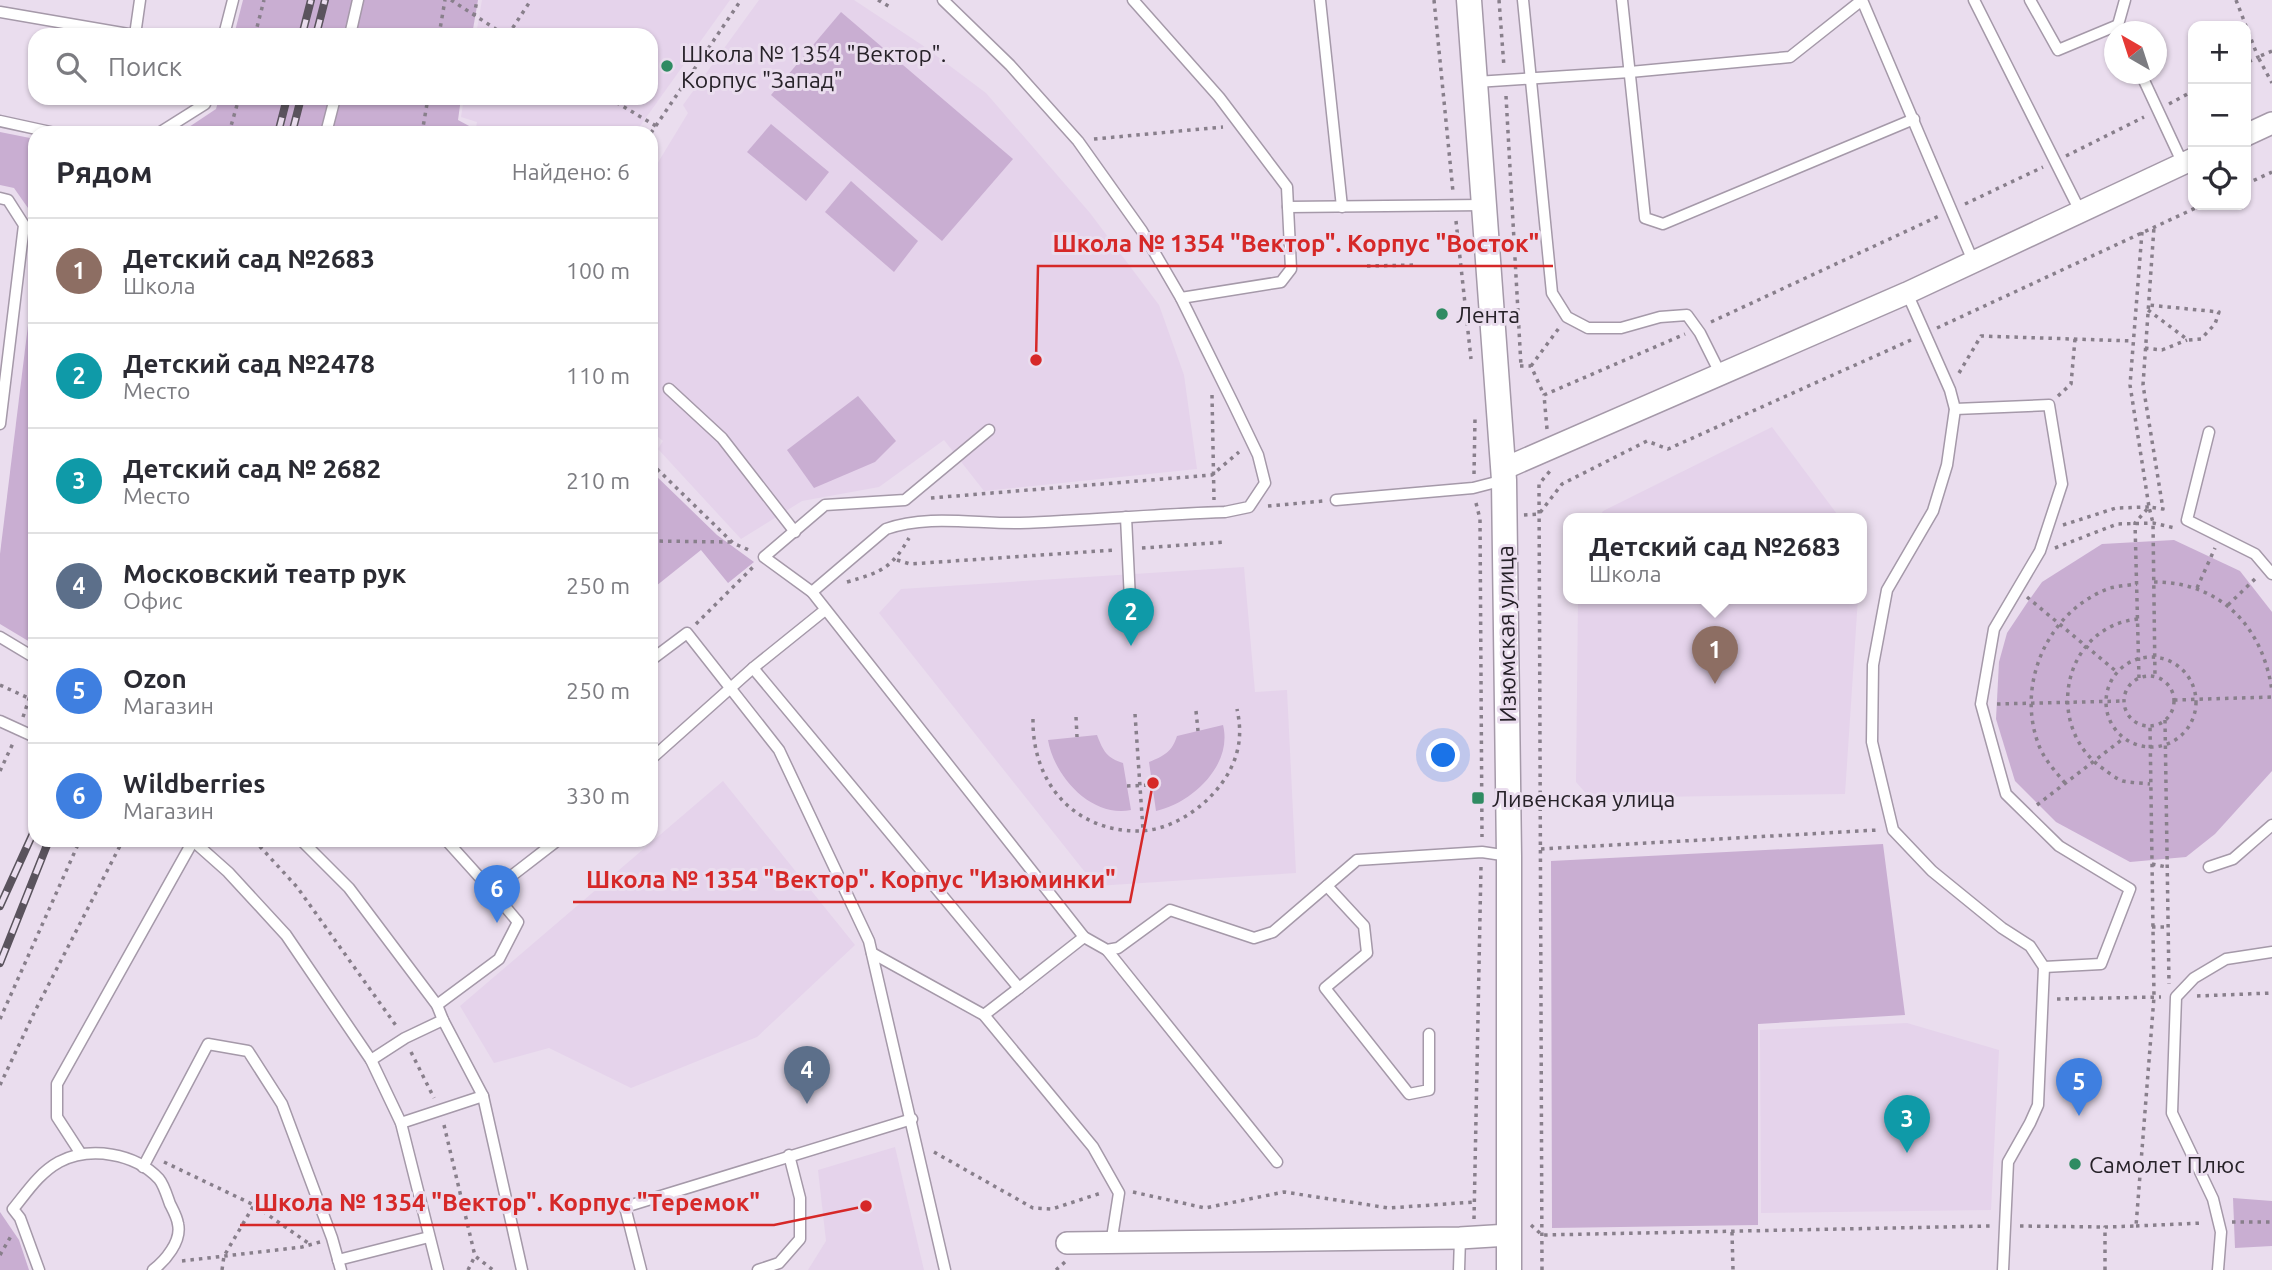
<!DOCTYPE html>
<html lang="ru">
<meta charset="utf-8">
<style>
body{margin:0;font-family:Ubuntu,sans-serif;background:#f7f7f7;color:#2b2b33}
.controls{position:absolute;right:21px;top:21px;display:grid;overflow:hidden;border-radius:14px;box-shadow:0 2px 5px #0004}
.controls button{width:63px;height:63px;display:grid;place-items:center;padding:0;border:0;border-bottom:2px solid #e1e1e2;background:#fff;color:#2b2b33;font:35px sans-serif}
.compass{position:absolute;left:2104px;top:21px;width:63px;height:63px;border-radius:50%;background:#fff;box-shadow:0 2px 5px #0004;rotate:321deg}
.you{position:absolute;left:1444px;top:756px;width:24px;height:24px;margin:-18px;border:5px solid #fff;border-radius:50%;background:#1a73e8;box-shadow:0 0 0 10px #1a73e833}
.badge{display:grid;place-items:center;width:46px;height:46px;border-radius:50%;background:#2563eb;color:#fff;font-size:23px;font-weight:700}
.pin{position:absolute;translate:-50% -58px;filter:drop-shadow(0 2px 4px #0008)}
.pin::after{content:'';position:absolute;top:37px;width:24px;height:21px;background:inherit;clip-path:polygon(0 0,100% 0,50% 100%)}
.popup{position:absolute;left:1563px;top:513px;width:304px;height:91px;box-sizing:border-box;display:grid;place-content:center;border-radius:14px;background:#fff;filter:drop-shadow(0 2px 5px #0005);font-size:23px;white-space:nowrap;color:#7c7c81}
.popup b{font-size:26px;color:#2b2b33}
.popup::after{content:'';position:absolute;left:50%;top:100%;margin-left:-14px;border:14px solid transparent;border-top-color:#fff}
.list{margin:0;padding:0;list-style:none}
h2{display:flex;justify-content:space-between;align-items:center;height:91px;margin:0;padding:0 28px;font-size:30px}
h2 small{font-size:23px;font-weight:400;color:#7c7c81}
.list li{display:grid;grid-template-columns:46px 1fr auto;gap:21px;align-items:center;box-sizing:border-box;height:105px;padding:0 28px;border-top:2px solid #e1e1e2}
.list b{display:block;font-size:26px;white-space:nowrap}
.list p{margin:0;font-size:23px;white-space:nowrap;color:#7c7c81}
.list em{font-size:23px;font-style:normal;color:#7c7c81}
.icon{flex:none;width:38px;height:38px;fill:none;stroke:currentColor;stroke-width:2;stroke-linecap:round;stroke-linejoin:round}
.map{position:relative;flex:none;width:2272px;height:1270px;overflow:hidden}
.search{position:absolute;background:#fff;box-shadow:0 2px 5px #0004;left:28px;top:28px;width:630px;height:77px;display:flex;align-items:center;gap:18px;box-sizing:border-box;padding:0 24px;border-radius:21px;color:#7c7c81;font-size:26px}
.panel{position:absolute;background:#fff;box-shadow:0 2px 5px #0004;left:28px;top:126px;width:630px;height:721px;border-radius:21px}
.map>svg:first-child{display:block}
.built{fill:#e5d3eb}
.green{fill:#c9aed2}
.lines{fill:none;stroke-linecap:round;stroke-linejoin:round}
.service-casing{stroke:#a599a9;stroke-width:13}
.minor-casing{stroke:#a599a9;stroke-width:24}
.tertiary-casing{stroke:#a599a9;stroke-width:27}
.path{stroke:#887f8b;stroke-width:3.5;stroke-dasharray:3.5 5;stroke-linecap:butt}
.service{stroke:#fff;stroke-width:10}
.minor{stroke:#fff;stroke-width:21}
.tertiary{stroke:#fff;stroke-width:24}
.rail-casing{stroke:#5a535d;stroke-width:8}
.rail{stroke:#eaddee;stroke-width:5;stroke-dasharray:16;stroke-linecap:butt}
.poi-dot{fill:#2f8b62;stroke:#eaddee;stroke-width:2.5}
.labels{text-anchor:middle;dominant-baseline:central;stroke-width:6;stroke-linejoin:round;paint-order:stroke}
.poi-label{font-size:23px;fill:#272229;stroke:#eaddee;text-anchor:start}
.street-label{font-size:23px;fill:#272229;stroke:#eaddee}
.leader{fill:none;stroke:#d62828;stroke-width:2.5}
.callout-dot{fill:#d62828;stroke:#eaddee;stroke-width:2.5}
.callout-label{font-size:24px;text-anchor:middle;font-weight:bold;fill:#d62828;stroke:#eaddee;stroke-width:6;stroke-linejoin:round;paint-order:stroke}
</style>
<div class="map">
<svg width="2272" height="1270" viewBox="0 0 2272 1270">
<rect width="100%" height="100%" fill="#eaddee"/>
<g class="built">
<path d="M482,0H730L635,133H475L477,122L461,117L464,98H651V35H476Z"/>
<path d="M759,0H854L922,45L986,93L1090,213L1159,305L1184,375L1197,469L984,491L944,440L879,487L802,501L741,539L658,449L663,441L651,431V174L688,113L683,105Z"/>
<path d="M1772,427L1840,518H1599L1603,511Z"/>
<path d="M1244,567L1255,692L1287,690L1296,873L1096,886L879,613L901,589Z"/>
<path d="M1578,598H1858L1845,794L1590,798L1576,782Z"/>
<path d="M723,781L855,945L757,1037L631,1088L549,1048L494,1063L460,1006Z"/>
<path d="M1907,1023L1999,1050L1991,1210L1761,1213L1760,1030Z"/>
<path d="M895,1147L924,1270H808L826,1241L818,1170Z"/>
</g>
<g class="green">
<path d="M243,0H478L472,35H234Z"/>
<path d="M841,12L1013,159L942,241L771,95Z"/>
<path d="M219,98H461L458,120L471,127L470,133H180L216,109Z"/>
<path d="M771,124L829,172L806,201L747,152Z"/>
<path d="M0,132L35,139V218L14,188L0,185Z"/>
<path d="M851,181L918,241L894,272L825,212Z"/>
<path d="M35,268V645L0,624V554Z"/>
<path d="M858,396L896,441L875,462L814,488L787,450Z"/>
<path d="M651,471L717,535L754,562L728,583L701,550L651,590Z"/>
<path d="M2174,540L2240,571L2272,612V771L2215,834L2186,857L2130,862L2056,822L2015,781L1996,719L1999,662L2007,633L2027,603L2042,582L2102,544Z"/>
<path d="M1223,725C1233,765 1192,803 1156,811L1149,762C1164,756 1172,752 1177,736Z"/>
<path d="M1097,735C1103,751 1107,758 1123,763L1131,810C1091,818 1054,776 1048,740Z"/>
<path d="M1883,844L1905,1015L1758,1024V1225L1552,1228L1551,861Z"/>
<path d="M2233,1198L2272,1201V1246L2235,1248Z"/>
<path d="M0,1212L19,1240L29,1270H0Z"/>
</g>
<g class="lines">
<g class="service-casing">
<g id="service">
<path d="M1133,0L1219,97L1287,187L1291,269L1281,282L1181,298"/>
<path d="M1320,0L1342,207"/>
<path d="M1523,0L1552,293L1567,317L1588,328H1621L1660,317L1687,315L1700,333L1721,375"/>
<path d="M1622,0L1645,218L1663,224L1914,119"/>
<path d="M1862,0L1973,261"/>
<path d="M1974,0L2080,211"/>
<path d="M2030,0L2058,50L2118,25L2121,32"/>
<path d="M0,12L134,35"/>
<path d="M2118,25L2125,0"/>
<path d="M135,35L140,0"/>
<path d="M224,35L233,0"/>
<path d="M350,35L358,0"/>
<path d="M2141,74L2183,164"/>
<path d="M1476,82L1630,72L1790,57L1862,0"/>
<path d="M0,121L55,133"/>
<path d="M159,133L205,104L207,98"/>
<path d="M326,133L335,98"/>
<path d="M0,198L8,200L24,225L0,424"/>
<path d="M1288,207L1484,205"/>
<path d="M1907,293L1950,390L1955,409L1947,465L1933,511L1887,590L1873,665L1872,742L1893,830L1932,871L2002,928L2030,946L2044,967L2038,1105L2030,1123L2008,1162L2003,1270"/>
<path d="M669,389L722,438L795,532"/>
<path d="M1955,409L2049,405L2062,484L2040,551L1994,629L1981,704L2006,794L2059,846L2130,889L2101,964L2044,967"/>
<path d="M989,430L905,500L825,505L764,557L812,592L1084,937L1107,950L1118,948L1170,910L1254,938L1273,932L1357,860L1482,852L1509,856"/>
<path d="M2209,432L2187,520L2255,554L2272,574"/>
<path d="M1336,500L1473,488L1504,480"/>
<path d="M1126,517L1131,621"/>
<path d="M812,592L886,529C927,514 976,524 1020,523C1088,521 1156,514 1225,512L1249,507L1265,483L1258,455L1233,403L1181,298L1142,231L1078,141L1010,65L943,0"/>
<path d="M0,637L35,658"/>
<path d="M651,660L687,633L779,750L869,941L945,1270"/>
<path d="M753,668L1019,988L1084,937"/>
<path d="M0,721L35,737"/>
<path d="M651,759L753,668L825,610"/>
<path d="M192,840L228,872L286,935L371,1060L401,1123L438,1270"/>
<path d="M301,840L349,888L437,1005L443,1020L483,1096L522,1270"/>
<path d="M446,840L492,891L558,840"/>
<path d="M2209,867L2233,859L2272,825"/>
<path d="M1327,886L1364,926L1367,953L1325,988L1409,1094L1429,1090V1034"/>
<path d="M1107,950L1277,1162"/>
<path d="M872,953L984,1015L1093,1147L1119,1193L1111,1244"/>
<path d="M437,1005L499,959L518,922L492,891"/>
<path d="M984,1015L1019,988"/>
<path d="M371,1060L405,1038L443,1020"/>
<path d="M401,1123L483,1096"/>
<path d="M81,1154L57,1117V1084L193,841"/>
<path d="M143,1167L208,1044L248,1051L282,1104L332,1238L341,1270"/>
<path d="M338,1260L429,1237"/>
<path d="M39,1270L20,1218L13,1209C27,1192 39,1173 59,1162C90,1146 135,1153 159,1179C164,1185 167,1196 170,1204C173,1210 177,1217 178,1224C182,1241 165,1261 153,1270"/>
<path d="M641,1270L625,1207L912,1119"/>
<path d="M758,1270L779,1263L800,1239V1198L789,1155"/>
<path d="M1459,1270L1460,1238"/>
<path d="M2218,1270L2221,1232L2213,1199L2172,1113L2176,997L2194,978L2226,959L2272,952"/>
</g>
</g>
<g class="minor-casing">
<g id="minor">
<path d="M2246,135L2272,123"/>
<path d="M1503,469L1907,293L2193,159"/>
<path d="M1067,1243L1460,1238L1509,1235"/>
</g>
</g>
<g class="tertiary-casing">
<path id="tertiary" d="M1469,0L1504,480L1509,856V1270"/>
</g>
<g class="path">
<path d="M451,0L505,35"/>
<path d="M878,0L890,7"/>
<path d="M1434,0L1453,192"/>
<path d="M1499,0L1504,67"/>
<path d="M2236,0L2258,57L2246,63"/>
<path d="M474,16L477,0"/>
<path d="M255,35L264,0"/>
<path d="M439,35L445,0"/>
<path d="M508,35L531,0"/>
<path d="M2272,51L2258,57L2272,83"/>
<path d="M1506,96L1521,366"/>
<path d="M609,98L656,126"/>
<path d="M2169,104L2193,91"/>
<path d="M229,133L239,98"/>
<path d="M422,133L428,98"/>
<path d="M651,133L741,0"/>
<path d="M1094,139L1223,127"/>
<path d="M2066,156L2144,117"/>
<path d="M2246,184L2272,172"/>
<path d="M1965,204L2043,167"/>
<path d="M1456,221L1471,359"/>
<path d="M2142,232L2130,385L2149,507L2163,509L2143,385L2154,227"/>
<path d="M1367,266L1416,265"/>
<path d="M2148,310L2188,340L2201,339L2215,324L2219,312L2148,305"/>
<path d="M1711,322L1939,216"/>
<path d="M1937,328L2202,205"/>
<path d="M2145,348L2162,350L2187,340"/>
<path d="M1520,366H1531L1544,395"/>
<path d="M1531,366L1559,328"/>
<path d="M1959,373L1981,336L2133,341"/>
<path d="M1212,395L1214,500"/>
<path d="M2058,396L2071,384L2075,339"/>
<path d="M1547,429L1544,395L1685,334"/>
<path d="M651,463L733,543L751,551"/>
<path d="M1474,474L1475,419"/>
<path d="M931,498L1212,475L1239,452"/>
<path d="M1476,503L1480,519L1482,837"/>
<path d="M1268,506L1323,501"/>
<path d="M1524,515L1539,514L1562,484L1647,441L1668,449L1911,340"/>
<path d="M2063,525L2116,508L2149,507"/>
<path d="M651,541L731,542"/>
<path d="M1142,548L1226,542"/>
<path d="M2055,548L2117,524L2153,523L2175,528"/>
<path d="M897,560L910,564L1114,550"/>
<path d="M847,582C881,572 891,569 909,538"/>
<path d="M2154,582C2221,582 2263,627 2272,691"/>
<path d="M2197,588L2215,548"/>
<path d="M2027,597L2117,672"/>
<path d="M2228,605L2257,577"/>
<path d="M2138,619C2061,627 2043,729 2105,770C2110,774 2117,779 2123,781C2132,783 2142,783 2150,784"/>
<path d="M696,624L755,565"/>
<circle cx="2151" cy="702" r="45"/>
<circle cx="2149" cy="701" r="25"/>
<path d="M2139,678L2135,523L2149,507L2153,523L2155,677"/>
<path d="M0,685L35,701"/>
<path d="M2174,700L2272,697"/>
<path d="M1997,704L2124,701"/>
<path d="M1196,711L1198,731"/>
<path d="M1135,714L1143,830"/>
<path d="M23,717L35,681"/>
<path d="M1076,717L1077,737"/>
<path d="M1033,719C1032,782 1073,831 1138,831C1180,831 1227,792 1237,752C1241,737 1240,723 1237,709"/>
<path d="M2165,720L2169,984"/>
<path d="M0,771L14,741"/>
<path d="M2065,783C2055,771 2043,758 2038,743C2016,682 2049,610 2110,588C2119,586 2129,585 2137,584"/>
<path d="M1127,786L1152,785"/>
<path d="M2037,805L2124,738"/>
<path d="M254,840L297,887L397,1027"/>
<path d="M1541,849L1878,830"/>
<path d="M2152,864L2167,867"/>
<path d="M2152,927H2168"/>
<path d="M2197,996L2272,993"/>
<path d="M2057,999L2161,997"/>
<path d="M0,1019L80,840"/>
<path d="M411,1052L434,1098"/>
<path d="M0,1085L35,1011L123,840"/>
<path d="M444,1125L475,1256L493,1270"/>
<path d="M934,1152L1033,1208L1052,1209L1101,1193"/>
<path d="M164,1162L254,1205L311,1245"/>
<path d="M1133,1192L1205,1208L1284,1192L1389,1208L1474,1202"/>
<path d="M1474,1219L1481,866"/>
<path d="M2232,1222H2272"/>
<path d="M1531,1225L1542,1235L1991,1226"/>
<path d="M2020,1226L2105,1227"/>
<path d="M2136,1226L2203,1223"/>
<path d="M1732,1232L1733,1270"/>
<path d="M0,1255L11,1236"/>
<path d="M182,1261L302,1247L320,1242"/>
<path d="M222,1270L224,1256L254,1205"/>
<path d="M468,1270L475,1256"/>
<path d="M1056,1270L1065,1262"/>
<path d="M1542,1270L1539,484L1550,471"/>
<path d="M2105,1270V1227L2136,1226L2154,997L2150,726"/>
</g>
<use href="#service" class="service"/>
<use href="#minor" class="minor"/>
<use href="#tertiary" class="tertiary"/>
<g class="rail-casing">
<g id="rail">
<path d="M302,35L311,0"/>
<path d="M316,35L325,0"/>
<path d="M278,133L287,98"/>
<path d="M292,133L301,98"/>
<path d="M0,906L35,829"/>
<path d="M0,963L49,840"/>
</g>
</g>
<use href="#rail" class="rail"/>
</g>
<g class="poi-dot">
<circle cx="667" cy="66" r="7"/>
<circle cx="1442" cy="314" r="7"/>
<rect x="1471" y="791" width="14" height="14" rx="3.5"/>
<circle cx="2075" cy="1164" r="7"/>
</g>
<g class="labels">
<g class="poi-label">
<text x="681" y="53">Школа № 1354 "Вектор".<tspan x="681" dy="26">Корпус "Запад"</tspan></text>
<text x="1456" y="314">Лента</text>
<text x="1492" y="798">Ливенская улица</text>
<text x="2089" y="1164">Самолет Плюс</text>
</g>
<g class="street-label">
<text transform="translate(1506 634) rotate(-91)">Изюмская улица</text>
</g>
</g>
<path class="leader" d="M1036 360L1038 266H1553M1153 783L1130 902H573M866 1206L774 1225H240"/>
<g class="callout-dot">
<circle cx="1036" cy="360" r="7"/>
<circle cx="1153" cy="783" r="7"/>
<circle cx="866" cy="1206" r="7"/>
</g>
<g class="callout-label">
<text x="1296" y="252">Школа № 1354 "Вектор". Корпус "Восток"</text>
<text x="851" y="888">Школа № 1354 "Вектор". Корпус "Изюминки"</text>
<text x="507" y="1211">Школа № 1354 "Вектор". Корпус "Теремок"</text>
</g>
</svg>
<div class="controls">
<button>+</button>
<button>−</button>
<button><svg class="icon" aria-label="locate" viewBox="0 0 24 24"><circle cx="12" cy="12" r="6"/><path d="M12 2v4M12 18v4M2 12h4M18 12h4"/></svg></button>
</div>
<svg class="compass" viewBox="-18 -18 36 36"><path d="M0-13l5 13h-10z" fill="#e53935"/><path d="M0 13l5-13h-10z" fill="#7c7c81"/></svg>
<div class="you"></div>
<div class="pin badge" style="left:1715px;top:684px;background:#8d6e63">1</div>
<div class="popup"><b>Детский сад №2683</b>Школа</div>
<div class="pin badge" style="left:1131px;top:646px;background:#0f9aa8">2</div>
<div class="pin badge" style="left:1907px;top:1153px;background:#0f9aa8">3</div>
<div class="pin badge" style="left:807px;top:1104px;background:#5c6f8a">4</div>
<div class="pin badge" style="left:2079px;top:1116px;background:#3f7fe0">5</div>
<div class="pin badge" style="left:497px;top:923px;background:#3f7fe0">6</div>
<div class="search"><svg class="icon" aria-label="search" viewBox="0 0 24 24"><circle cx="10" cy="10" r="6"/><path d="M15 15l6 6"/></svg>Поиск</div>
<section class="panel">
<h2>Рядом<small>Найдено: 6</small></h2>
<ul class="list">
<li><span class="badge" style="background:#8d6e63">1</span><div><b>Детский сад №2683</b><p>Школа</p></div><em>100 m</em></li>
<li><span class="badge" style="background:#0f9aa8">2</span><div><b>Детский сад №2478</b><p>Место</p></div><em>110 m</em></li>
<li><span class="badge" style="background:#0f9aa8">3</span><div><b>Детский сад № 2682</b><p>Место</p></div><em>210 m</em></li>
<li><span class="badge" style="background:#5c6f8a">4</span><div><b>Московский театр рук</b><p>Офис</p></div><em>250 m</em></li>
<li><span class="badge" style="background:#3f7fe0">5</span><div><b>Ozon</b><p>Магазин</p></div><em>250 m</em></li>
<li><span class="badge" style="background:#3f7fe0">6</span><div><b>Wildberries</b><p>Магазин</p></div><em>330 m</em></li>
</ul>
</section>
</div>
